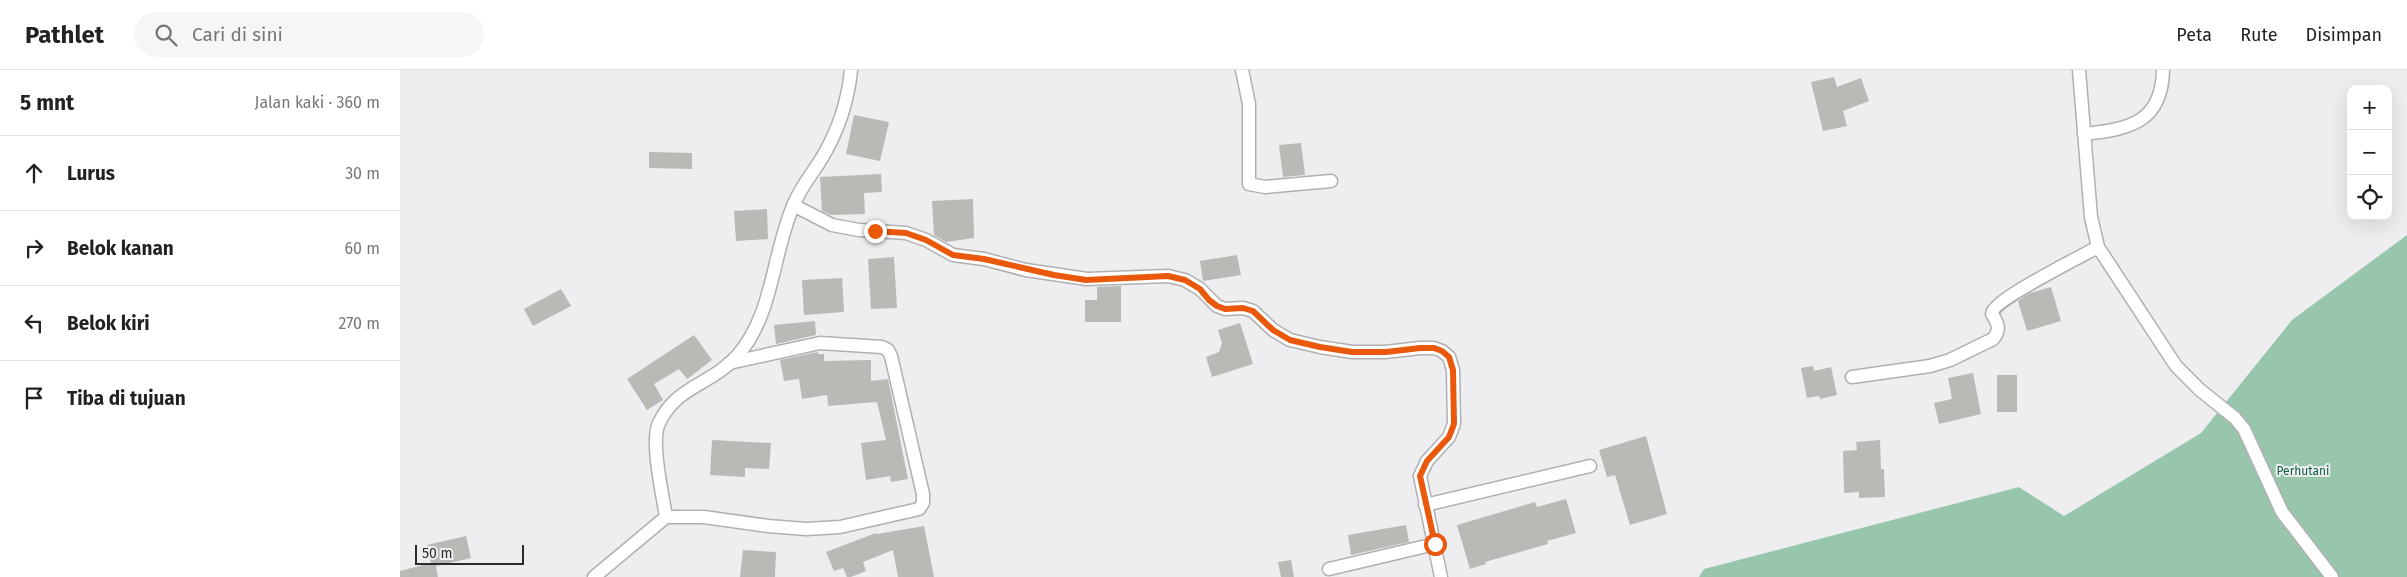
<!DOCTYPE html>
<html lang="id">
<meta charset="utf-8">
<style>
body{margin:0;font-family:"Fira Sans",sans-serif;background:#f6f6f6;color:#222}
.controls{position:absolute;right:15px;top:15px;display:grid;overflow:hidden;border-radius:10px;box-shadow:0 5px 20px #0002}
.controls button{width:45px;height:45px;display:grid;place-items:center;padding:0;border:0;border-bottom:1px solid #e0e0e0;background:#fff;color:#222;font:25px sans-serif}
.scale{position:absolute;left:15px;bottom:12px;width:109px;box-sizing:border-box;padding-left:5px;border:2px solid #2b2b2c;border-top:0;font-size:14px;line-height:18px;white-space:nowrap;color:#2b2b2c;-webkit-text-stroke:4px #eeeef1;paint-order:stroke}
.stop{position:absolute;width:15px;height:15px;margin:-11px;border:4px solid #ea580c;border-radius:50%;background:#fff}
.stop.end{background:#ea580c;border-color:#fff;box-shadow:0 1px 5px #0008}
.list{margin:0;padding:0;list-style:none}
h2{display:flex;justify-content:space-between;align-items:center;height:65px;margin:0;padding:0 20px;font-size:21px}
h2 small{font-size:16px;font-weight:400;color:#767676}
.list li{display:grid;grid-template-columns:32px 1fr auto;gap:15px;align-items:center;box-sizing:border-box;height:75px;padding:0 20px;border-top:1px solid #e0e0e0}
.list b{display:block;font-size:19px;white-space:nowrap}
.list em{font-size:16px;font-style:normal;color:#767676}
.icon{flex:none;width:28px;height:28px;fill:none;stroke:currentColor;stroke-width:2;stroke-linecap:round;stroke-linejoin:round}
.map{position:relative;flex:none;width:2007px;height:507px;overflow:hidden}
header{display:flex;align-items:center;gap:30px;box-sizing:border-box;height:70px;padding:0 25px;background:#fff;border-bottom:1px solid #e0e0e0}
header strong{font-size:24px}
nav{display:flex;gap:28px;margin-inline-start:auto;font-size:18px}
.search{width:350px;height:45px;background:#f6f6f6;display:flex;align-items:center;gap:12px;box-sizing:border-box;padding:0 18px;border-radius:28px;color:#767676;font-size:19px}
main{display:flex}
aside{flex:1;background:#fff}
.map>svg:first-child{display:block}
.forest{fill:#98c6ac}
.building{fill:#bab9b6}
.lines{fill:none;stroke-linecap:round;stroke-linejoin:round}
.street-casing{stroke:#b0b0b3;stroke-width:15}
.street{stroke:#fff;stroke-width:12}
.route{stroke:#ea580c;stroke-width:6}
.labels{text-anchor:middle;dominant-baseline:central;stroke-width:4;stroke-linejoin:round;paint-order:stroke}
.park-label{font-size:12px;fill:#105f3f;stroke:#eeeef1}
</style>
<header>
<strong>Pathlet</strong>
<div class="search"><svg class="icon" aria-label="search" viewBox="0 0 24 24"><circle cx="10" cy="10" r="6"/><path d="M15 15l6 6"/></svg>Cari di sini</div>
<nav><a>Peta</a><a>Rute</a><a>Disimpan</a></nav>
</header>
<main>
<aside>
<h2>5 mnt<small>Jalan kaki · 360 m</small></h2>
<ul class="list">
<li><svg class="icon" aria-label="ahead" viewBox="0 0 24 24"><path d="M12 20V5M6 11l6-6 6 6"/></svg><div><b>Lurus</b></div><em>30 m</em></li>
<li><svg class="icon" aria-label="right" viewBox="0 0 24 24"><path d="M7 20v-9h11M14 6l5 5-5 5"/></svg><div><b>Belok kanan</b></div><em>60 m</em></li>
<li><svg class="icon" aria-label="left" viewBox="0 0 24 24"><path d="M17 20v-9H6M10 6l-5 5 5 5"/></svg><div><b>Belok kiri</b></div><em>270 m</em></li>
<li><svg class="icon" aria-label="arrive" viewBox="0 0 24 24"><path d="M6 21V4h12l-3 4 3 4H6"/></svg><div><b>Tiba di tujuan</b></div></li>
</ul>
</aside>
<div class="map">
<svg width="2007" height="507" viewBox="0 0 2007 507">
<rect width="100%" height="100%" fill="#eeeef1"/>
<path class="forest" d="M2007,165V507H1299L1304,499L1619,417L1664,446L1801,363L1892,250Z"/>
<g class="building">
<path d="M1434,7L1437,17L1461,8L1469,31L1443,41L1447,56L1423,61L1411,12Z"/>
<path d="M454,45L489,52L480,91L446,84Z"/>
<path d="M901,73L905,105L883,107L879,75Z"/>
<path d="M249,82L292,83V99L249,98Z"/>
<path d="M481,104L482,122L464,123L465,144L431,145L422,141L420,107Z"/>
<path d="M573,129L574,168L546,172L534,165L532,131Z"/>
<path d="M367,139L368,169L336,171L334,141Z"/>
<path d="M837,185L841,205L803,211L800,191Z"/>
<path d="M494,187L497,238L471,239L468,189Z"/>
<path d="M442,208L444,242L404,245L402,210Z"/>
<path d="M721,216V252H685V230H697V217Z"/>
<path d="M1651,217L1661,251L1627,261L1618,231L1630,223Z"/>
<path d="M161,219L171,236L133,256L124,239Z"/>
<path d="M415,251L416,265L376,274L374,255Z"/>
<path d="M840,253L853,294L812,307L806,287L819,282L822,273L818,260Z"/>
<path d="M294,265L312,290L287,309L279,299L254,314L263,330L247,340L227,309Z"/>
<path d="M418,282V284H424V291L471,290V311L488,309L508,409L491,412L490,406L466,410L461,373L486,370L477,332L428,336L427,325L402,329L399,309L384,311L380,290Z"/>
<path d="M1413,296L1414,301L1431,297L1437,325L1420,329L1419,326L1407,328L1401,298Z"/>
<path d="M1573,303L1581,344L1539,354L1534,333L1552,329L1548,308Z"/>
<rect x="1597" y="305" width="20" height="37"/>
<path d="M1246,366L1267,444L1230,455L1215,405L1207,407L1199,380Z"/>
<path d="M312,370L371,373L369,399L345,398V407L310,405Z"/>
<path d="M1480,370L1481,399H1484L1485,427L1459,428V422L1444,423L1443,381L1457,380L1456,372Z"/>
<path d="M1166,429L1176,463L1147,471L1148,474L1085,492L1086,494L1070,499L1057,455L1135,432L1137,437Z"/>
<path d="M1006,455L1009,472L951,485L948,465Z"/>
<path d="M524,456L534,507H498L493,480L463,492L466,501L451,507H447L443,498L434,501L426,482L476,463L477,464Z"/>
<path d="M66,466L71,488L36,496L38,507H0V501L31,493L27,475Z"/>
<path d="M343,480L376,482L375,507H340Z"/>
<path d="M891,490L894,507H881L878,492Z"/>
</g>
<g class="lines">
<g class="street-casing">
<g id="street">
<path d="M842,0L849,34V114L865,117L931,111"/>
<path d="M1679,0L1691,147L1698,177L1776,296L1800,320L1835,348L1844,359L1882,442L1932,507"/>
<path d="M1684,64C1729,59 1762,53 1763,0"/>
<path d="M393,135L432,155L459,160L506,163L526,170L553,185L584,189L626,200L687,209L768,206L785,210L800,219L817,236L825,239L843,238L853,241L873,260L890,270L920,277L952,282H985L1020,278H1034L1042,281L1049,287L1053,300L1054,354L1049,367L1027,391L1020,406L1041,507"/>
<path d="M1452,307L1530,296L1550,290L1593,269C1601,260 1598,253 1592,244C1591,231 1682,186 1698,177"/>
<path d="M1025,435L1190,396"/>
<path d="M266,447H304L368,456L406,459L440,457L519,439L523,433V424L491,286L488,280L482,277L420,273L329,293"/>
<path d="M929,499L1035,474"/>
<path d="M194,507L266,447C263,426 250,371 259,353C277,315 312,315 338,285C374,243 372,183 394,134C401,116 414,102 423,86C439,59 448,31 451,0"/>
</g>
</g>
<use href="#street" class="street"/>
</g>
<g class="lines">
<path class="route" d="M475,161L506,163L526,170L553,185L584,189L654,205L686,210L768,206L785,210L800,219L809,230L817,236L825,239L843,238L853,241L873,260L890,270L920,277L952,282H986L1020,278H1034L1042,281L1049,287L1053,300L1054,354L1049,367L1027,391L1020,406L1035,474"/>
</g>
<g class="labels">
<g class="park-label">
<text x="1903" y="401">Perhutani</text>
</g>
</g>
</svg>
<div class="controls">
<button>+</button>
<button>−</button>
<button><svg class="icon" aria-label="locate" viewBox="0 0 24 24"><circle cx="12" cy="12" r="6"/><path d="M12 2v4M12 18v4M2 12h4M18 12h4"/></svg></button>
</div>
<div class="scale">50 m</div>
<div class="stop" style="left:1035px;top:474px"></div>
<div class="stop end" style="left:475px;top:161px"></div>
</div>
</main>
